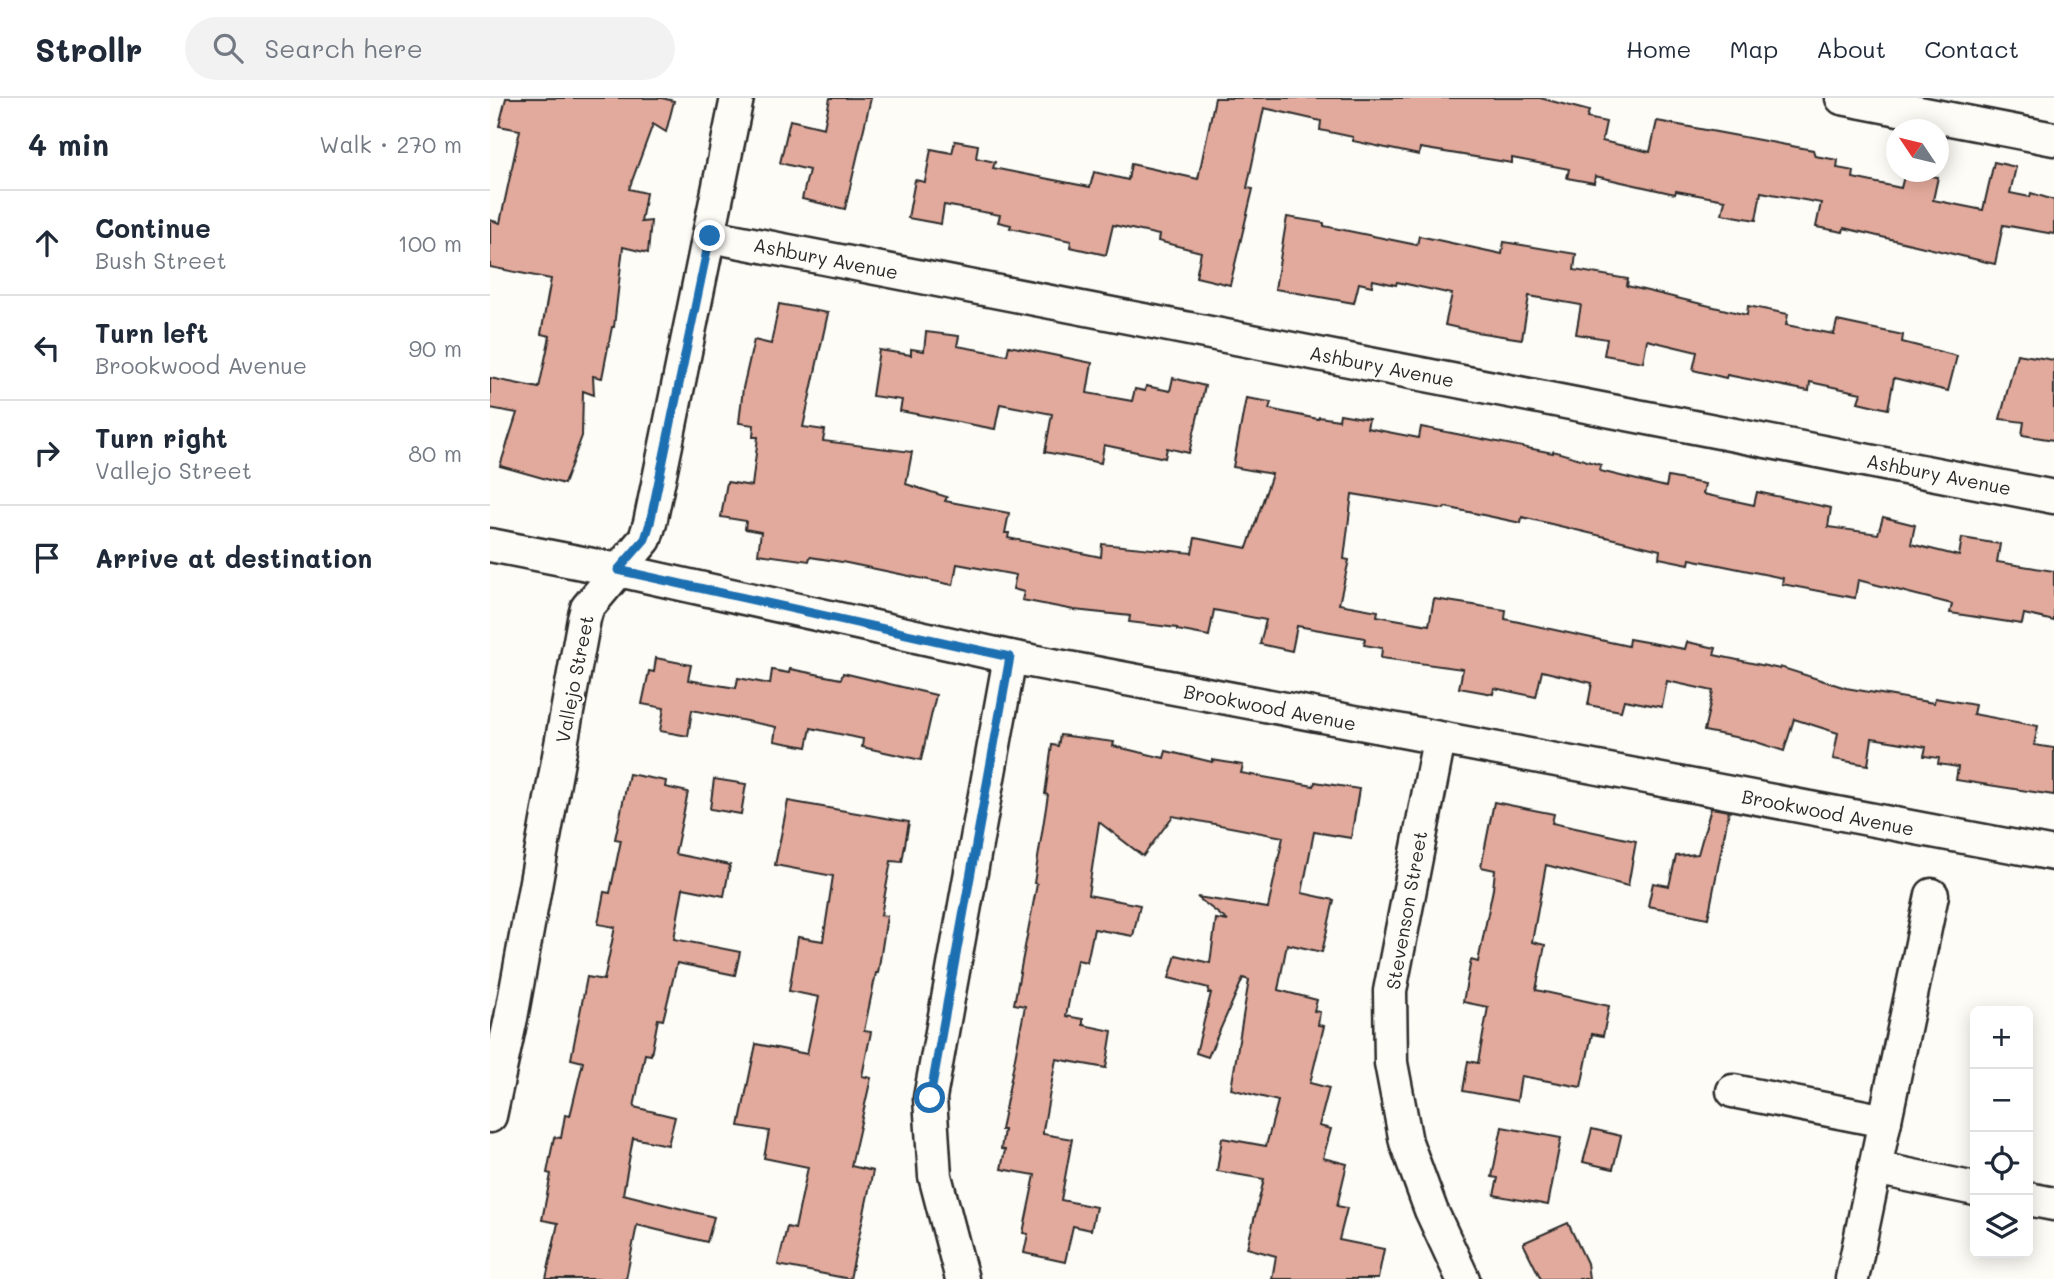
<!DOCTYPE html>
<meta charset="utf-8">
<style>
body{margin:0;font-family:Mali,sans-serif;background:#f2f2f3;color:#1f2937}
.controls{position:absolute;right:21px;bottom:21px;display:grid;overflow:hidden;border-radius:10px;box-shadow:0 4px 18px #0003}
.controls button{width:63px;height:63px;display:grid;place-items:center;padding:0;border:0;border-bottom:2px solid #e0e1e3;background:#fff;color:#1f2937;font:35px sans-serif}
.compass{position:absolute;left:1396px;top:21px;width:63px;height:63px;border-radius:50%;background:#fff;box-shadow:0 4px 18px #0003;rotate:305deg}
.stop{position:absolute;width:21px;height:21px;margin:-16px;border:5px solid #1f6fb2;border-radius:50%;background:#fff}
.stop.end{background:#1f6fb2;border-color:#fff;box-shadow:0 2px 7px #0008}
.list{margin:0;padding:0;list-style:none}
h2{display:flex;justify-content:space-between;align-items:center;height:91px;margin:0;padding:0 28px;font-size:30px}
h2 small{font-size:23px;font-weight:400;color:#747a83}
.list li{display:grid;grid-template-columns:46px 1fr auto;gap:21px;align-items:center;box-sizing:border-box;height:105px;padding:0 28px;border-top:2px solid #e0e1e3}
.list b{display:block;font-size:26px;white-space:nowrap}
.list p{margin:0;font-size:23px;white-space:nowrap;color:#747a83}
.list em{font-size:23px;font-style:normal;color:#747a83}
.icon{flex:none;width:38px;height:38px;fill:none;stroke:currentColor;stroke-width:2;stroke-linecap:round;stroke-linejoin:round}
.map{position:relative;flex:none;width:1564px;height:1181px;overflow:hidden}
header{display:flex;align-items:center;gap:42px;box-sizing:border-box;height:98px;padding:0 35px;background:#fff;border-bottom:2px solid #e0e1e3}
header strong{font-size:33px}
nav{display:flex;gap:38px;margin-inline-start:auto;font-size:24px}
.search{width:490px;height:63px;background:#f2f2f3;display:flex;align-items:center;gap:18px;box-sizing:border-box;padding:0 24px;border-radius:38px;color:#747a83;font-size:26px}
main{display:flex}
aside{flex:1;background:#fff}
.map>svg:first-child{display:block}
.building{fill:#e2aa9c;stroke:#2b2b2b;stroke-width:2}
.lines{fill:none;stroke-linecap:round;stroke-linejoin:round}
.minor-casing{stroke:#2b2b2b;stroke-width:37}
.minor{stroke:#fdfcf7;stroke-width:32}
.route{stroke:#1f6fb2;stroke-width:9}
.labels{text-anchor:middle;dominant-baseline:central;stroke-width:5;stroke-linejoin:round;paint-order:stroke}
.street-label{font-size:19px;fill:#2b2b2b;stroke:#fdfcf7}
</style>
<header>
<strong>Strollr</strong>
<div class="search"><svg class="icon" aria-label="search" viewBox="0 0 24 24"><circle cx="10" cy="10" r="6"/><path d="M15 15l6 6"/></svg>Search here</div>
<nav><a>Home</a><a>Map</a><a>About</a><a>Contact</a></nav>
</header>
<main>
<aside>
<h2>4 min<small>Walk · 270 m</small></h2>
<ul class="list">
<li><svg class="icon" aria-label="ahead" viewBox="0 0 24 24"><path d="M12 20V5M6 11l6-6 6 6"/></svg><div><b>Continue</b><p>Bush Street</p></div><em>100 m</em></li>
<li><svg class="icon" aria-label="left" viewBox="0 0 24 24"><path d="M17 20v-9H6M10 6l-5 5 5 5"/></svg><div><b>Turn left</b><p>Brookwood Avenue</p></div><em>90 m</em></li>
<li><svg class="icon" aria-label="right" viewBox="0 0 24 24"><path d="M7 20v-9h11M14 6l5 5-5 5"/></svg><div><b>Turn right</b><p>Vallejo Street</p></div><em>80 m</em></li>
<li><svg class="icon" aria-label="arrive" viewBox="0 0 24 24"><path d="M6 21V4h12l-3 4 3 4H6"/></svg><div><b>Arrive at destination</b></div></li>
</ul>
</aside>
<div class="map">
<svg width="1564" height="1181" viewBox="0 0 1564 1181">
<rect width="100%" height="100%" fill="#fdfcf7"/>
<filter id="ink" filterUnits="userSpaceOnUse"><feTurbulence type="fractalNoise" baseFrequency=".0143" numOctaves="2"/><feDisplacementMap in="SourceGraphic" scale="14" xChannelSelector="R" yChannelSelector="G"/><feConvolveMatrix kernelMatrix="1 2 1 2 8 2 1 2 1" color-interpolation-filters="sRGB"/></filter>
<g filter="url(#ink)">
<g class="building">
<path d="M16,0H172L184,3L176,34L163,26L139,91L156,95L151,124L161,123L158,155L133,149L124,229H122L112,280L103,278L104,297L93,293L92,338L74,386L10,368L27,315L0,310V280L49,290L60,238L51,236L61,181L0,169V122L10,125L30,32L9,28Z"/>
<path d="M340,0H381L355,111L312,101L319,72L290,65L300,22L334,30Z"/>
<path d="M725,0H1050L1099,13L1097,20L1116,24L1112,43L1160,54L1167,23L1323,52L1325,58L1348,62L1347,70L1364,73L1363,80L1411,90L1415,74L1448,79L1443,102L1493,112L1504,64L1526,69L1520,95L1540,99L1541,95L1564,102V136L1513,127L1505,166L1354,130L1353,134L1326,129L1331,105L1271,94L1266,122L1232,116L1235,102L1186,93L1185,96L1105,78L1104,85L1077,80L1079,71L1022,60V65L930,50L929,57L863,43V39L830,32L831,23L774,10L757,90L763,91L740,187L706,179L711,154L668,143L669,137L623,127L616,157L580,149L581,143L520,130L521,127L508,124L510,117L454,107L451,126L418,120L425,82L435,84L441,51L462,55L465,43L488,47L486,60L505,64L503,70L600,89L604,74L638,82L641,66L708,81Z"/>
<path d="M797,119L834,125V128L927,147L929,138L1012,156L1014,144L1086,156L1084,172L1138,181L1137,188L1257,217L1258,208L1298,216L1296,227L1344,236L1347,223L1413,237L1412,244L1467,258L1458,293L1404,280L1398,311L1368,304L1371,295L1320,284L1319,293L1237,277L1236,280L1203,272L1207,254L1157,242L1153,264L1114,257L1117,241L1086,236L1091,207L1039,198L1032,241L986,234L955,227L962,196L907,184L906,187L883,182L882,188L869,185L864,205L785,191Z"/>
<path d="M289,206L338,215L313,329L335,332L333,343L422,354L416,386L457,399L455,403L519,415L515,435H519L518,440L611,459L612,446L702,455L705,440L757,450L782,376L743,369L756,300L781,304L779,311L828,321L829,319L849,322L850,316L879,321L877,330L929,340L931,329L1063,355V353L1111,367L1110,373L1176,389L1178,379L1215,386L1213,396L1264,407L1267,394L1341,410L1338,429L1388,436L1393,419L1425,427L1421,446L1469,458L1472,440L1510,446L1507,464L1564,473V523L1534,516L1532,526L1460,515L1462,506L1368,482L1365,500L1292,486L1293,480L1200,461L1199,466L1169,460L1170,452L1032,419L1031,425L955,409L954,411L862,396L854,461L859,462L849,506L888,513L887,518L939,527L944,501L1016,512L1015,521L1138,548L1139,541L1195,551L1197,544L1226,550L1224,557L1290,571V569L1356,590L1444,605L1445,600L1485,607L1483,616L1548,628L1544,647L1564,650V697L1466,682L1468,669L1448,666L1449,660L1434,658L1436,649L1382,640L1378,667L1343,661L1348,635L1304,621L1294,653L1260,642L1214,633L1223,593L1177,583L1172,609L1134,602L1131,613L1098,607L1102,585L1052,573L1046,599L1004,590L1003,596L969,590L973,571L891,560L892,550L874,547L875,540L807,528L802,553L770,546L776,522L724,512L719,538L687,532V530L639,524L640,518L584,512L532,502L534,494L523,491L526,477L467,466L463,487L352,464L320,459L319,463L268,456L271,434L255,431L256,423L231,419L237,384L262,388L268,339H263L264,327L249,325L253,290L264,242L281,246Z"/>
<path d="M436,234L469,238L467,248L517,257L519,248L602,265L597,295L642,303L645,291L655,293L656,288L680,293L683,280L715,288L699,355L677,350L675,360L614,347L611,365L555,354L562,316L510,306L505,331L410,313L412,302L382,298L389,252L421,257V251L434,253Z"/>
<path d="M1527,256L1564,262V342L1532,337L1534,324L1510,321Z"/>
<path d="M166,560L201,567L198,582L246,590L248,580L280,586L282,572L299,575L300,571L351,581L353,575L446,597L431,662L372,649L373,641L321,630L317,649L284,643L286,629L202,612L198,638L170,633L174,610L152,606L159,573L164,574Z"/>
<path d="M570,637L624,644L623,648L674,660L676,653L722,664V662L753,667L751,675L824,688L825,684L869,691L861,740L824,734L812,795L844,802L832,854L797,846L788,892L827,902L824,913L830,914L828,927L834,928L820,985L839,990L829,1028L841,1031L833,1060L857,1066L847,1108L857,1110L849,1142L894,1151L888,1181H782L786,1158L757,1150L774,1081L727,1073L732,1040L776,1048L788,1003L741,991L759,882L753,880L718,959L706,955L721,895H718L719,890L679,880L686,857L720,865L726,821L738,823L707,799L778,810L793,739L683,718L653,758L609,724L598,797L650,807L643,838L604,831L597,864L587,862L576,918L593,921V927L622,933L616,970L566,961L553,1032V1036L582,1041L571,1102L606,1109L601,1132L583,1128L575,1164L534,1155L538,1136L533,1135L545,1077L511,1071L515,1052L511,1051L514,1032H511L535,908L524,906L547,786L544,785L558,697L555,696L562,647L568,648Z"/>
<path d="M139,676L176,683L175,689L198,694L185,756L240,767L234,798L193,790L184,841L250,854L245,877L187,865L173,922L168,921L161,957L155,956L144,1009L185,1019L178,1047L143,1040L133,1096L224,1119L217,1144L147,1127L136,1181H56L68,1125L52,1122L61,1076L57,1075L64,1039L71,1040L75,1017L80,1018L93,964L81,961L97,879L114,882L125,829L108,826L114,794L120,795L131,742L125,741Z"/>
<path d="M224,681L256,686L251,716L220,711Z"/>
<path d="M298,703L419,724L412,764L401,763L391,817L397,818L388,875H386L374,933L381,934L372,978L381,980L361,1068L383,1073L360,1181L288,1167L297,1129L305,1131L318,1069L274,1060L279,1033L249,1028L266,946L317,956L329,899L299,893L308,839L333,843L343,778L285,767Z"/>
<path d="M1004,704L1064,716L1062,725L1146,743L1138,788L1056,767L1042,844L1055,847L1046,892L1119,908L1113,938L1102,936L1091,989L1031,978L1027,1003L973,993L978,963L988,965L998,909L973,904L981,862L988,864L1003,791L1005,772L991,769Z"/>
<path d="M1221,710L1239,713L1218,820L1158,808L1163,785L1179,788L1186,758L1208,756Z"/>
<path d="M1012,1029L1071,1040L1058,1107L1004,1097L1008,1080L1002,1079Z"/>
<path d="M1102,1031L1131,1038L1123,1071L1093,1064Z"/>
<path d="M1078,1125L1097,1165L1099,1181H1051L1033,1145Z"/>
</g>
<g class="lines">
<g class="minor-casing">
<g id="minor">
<path d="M1352,0L1564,41"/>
<path d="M221,138L1564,399"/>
<path d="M0,447L128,472L520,559L1564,756"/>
<path d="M949,642L900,893L901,965L916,1044L941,1112L973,1181"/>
<path d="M1243,993L1395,1023"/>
<path d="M0,1018L21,920L94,521L97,510L155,441L160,425L247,0"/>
<path d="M1385,1070L1442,797"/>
<path d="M1538,1101L1564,1106"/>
<path d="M472,1181L445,1078L440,1000L520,559"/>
<path d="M1362,1181L1385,1070L1485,1091"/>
</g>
</g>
<use href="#minor" class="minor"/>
</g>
</g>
<g class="lines" filter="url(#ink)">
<path class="route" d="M220,138L160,425L155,441L128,472L520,559L440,1000"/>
</g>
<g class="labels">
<g class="street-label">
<text transform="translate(336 160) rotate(11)">Ashbury Avenue</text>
<text transform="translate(892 268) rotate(11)">Ashbury Avenue</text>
<text transform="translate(1449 376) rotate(11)">Ashbury Avenue</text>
<text transform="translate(84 581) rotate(-79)">Vallejo Street</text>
<text transform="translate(780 609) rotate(11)">Brookwood Avenue</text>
<text transform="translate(1338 714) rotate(11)">Brookwood Avenue</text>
<text transform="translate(916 812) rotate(-80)">Stevenson Street</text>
</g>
</g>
</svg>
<div class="controls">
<button>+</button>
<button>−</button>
<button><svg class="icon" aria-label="locate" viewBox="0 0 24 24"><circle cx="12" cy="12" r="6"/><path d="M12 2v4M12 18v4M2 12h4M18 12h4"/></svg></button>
<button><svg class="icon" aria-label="layers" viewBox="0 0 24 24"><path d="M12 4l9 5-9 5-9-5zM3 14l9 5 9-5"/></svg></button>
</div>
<svg class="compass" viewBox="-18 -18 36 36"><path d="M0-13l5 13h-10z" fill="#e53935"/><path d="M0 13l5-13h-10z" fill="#747a83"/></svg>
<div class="stop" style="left:440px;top:1000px"></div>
<div class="stop end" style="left:220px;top:138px"></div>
</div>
</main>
